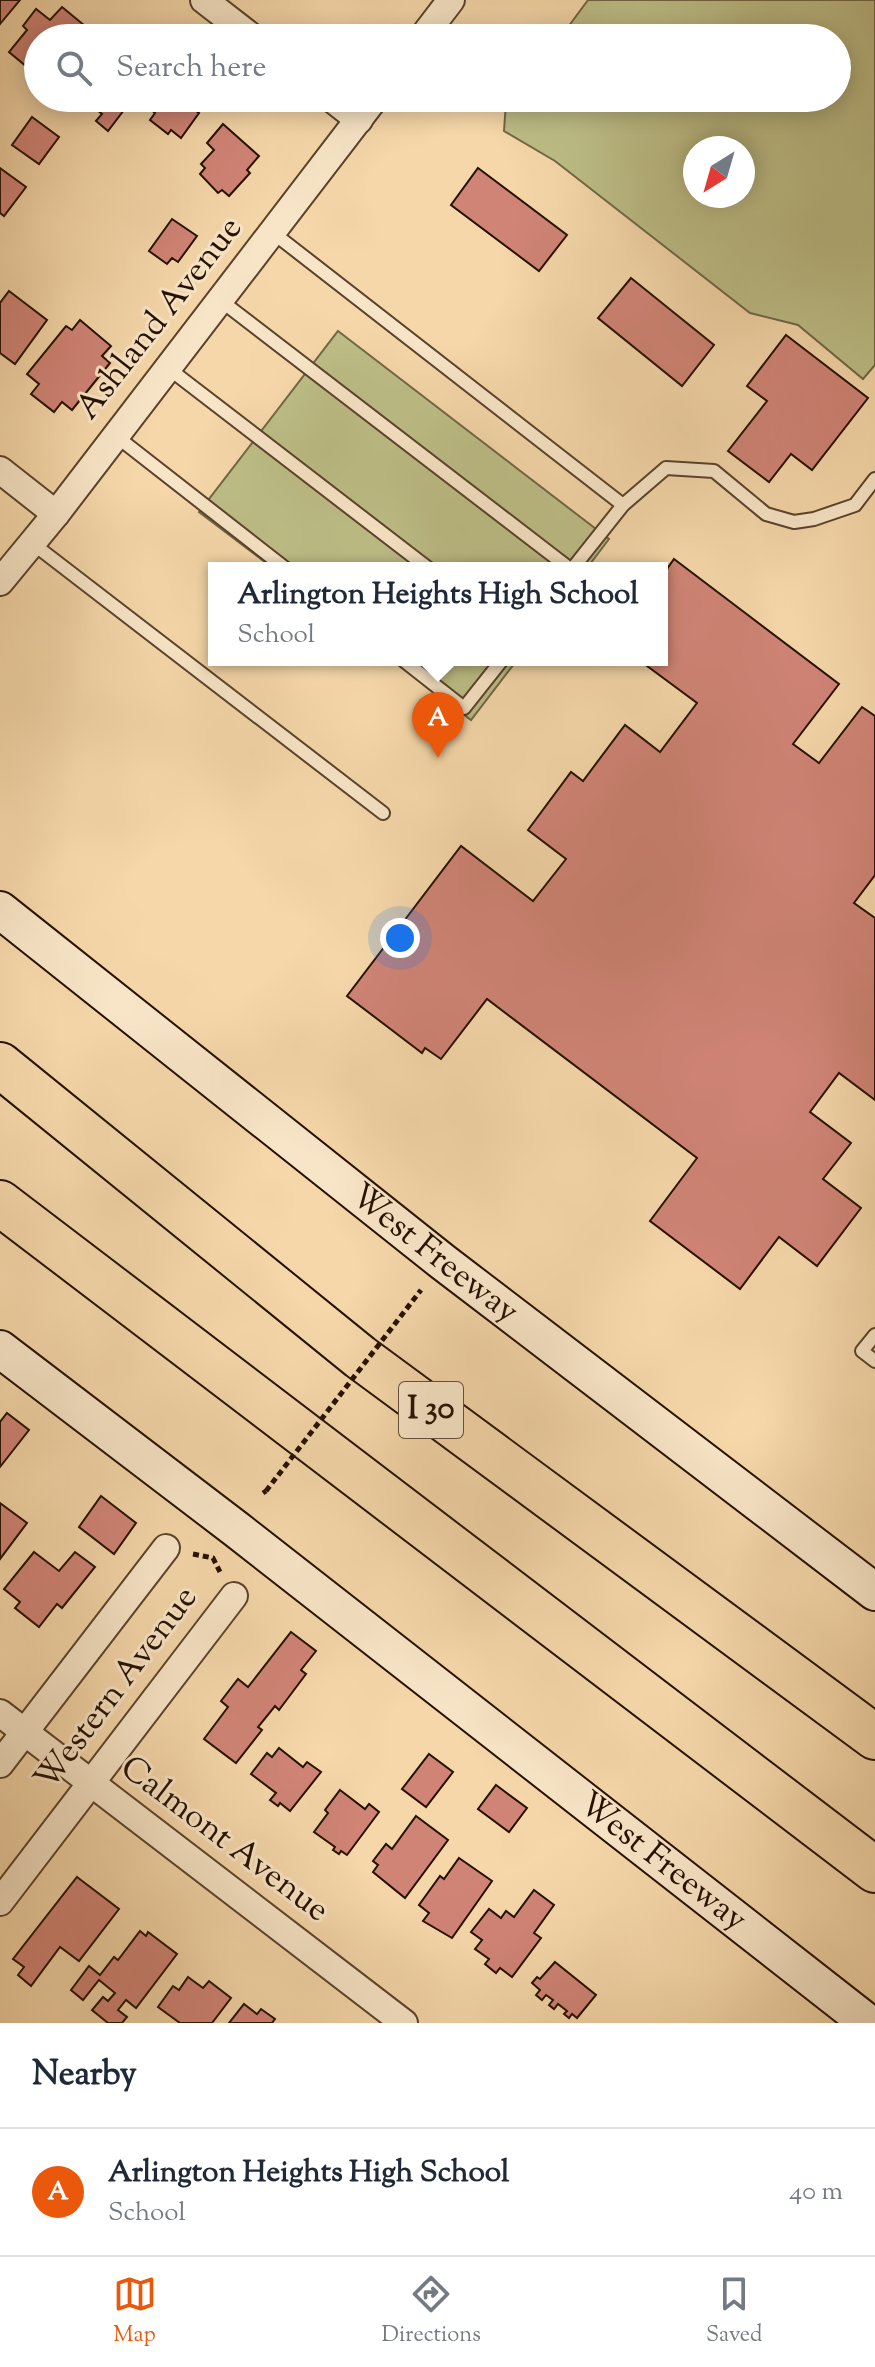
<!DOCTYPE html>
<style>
body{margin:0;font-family:"Sorts Mill Goudy",serif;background:#f6f6f7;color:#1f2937}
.compass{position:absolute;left:683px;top:136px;width:72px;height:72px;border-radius:50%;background:#fff;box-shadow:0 4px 20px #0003;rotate:217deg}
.you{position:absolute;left:400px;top:938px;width:28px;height:28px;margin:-20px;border:6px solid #fff;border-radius:50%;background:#1a73e8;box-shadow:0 0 0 12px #1a73e833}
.badge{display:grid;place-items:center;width:52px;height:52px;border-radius:50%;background:#ea580c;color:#fff;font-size:26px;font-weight:700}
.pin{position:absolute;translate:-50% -66px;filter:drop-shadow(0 2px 4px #0008)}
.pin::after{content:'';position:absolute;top:42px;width:28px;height:24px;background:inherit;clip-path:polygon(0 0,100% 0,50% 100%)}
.popup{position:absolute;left:208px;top:562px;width:460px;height:104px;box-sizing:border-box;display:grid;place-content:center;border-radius:0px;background:#fff;filter:drop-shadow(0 2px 6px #0005);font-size:26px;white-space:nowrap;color:#747a83}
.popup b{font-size:30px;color:#1f2937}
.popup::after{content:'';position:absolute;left:50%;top:100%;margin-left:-16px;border:16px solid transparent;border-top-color:#fff}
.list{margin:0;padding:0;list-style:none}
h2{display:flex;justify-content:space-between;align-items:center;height:104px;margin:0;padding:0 32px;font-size:34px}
h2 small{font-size:26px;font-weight:400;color:#747a83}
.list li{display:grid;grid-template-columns:52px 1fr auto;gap:24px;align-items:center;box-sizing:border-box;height:128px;padding:0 32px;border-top:2px solid #e0e1e3}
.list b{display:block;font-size:30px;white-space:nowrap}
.list p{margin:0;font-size:26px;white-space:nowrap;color:#747a83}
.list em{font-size:26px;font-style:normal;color:#747a83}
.icon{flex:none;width:44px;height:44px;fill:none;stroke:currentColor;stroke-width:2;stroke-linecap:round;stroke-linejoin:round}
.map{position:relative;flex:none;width:875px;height:2023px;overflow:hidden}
.search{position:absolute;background:#fff;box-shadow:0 4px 20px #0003;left:24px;right:24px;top:24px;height:88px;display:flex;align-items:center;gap:20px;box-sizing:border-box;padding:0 28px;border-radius:44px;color:#747a83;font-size:30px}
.sheet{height:232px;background:#fff}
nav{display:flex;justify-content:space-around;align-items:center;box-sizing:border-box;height:112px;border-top:2px solid #e0e1e3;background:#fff;font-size:22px;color:#747a83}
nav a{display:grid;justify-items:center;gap:4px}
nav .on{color:#ea580c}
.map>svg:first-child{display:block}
.green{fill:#bdbe87;stroke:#716744;stroke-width:2;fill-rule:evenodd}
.building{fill:#d08476;stroke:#251000;stroke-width:2}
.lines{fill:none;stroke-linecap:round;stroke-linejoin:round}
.service-casing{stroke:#59422a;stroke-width:16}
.minor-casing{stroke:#59422a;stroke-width:30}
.secondary-casing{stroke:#251000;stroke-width:40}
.motorway-casing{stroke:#251000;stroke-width:48}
.path{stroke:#251000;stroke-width:5;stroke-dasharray:6 4;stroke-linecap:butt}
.service{stroke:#f8e5c7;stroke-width:12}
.minor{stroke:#f8e5c7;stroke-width:26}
.secondary{stroke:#f8e5c7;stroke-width:36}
.motorway{stroke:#f5d7a9;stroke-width:44}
.path-bridge{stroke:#251000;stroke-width:5;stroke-dasharray:6 4;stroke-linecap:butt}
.labels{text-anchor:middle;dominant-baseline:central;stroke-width:6;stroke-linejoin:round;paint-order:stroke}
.shield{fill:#f8e5c7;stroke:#64503c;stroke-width:2}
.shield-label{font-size:32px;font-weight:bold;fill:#251000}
.street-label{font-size:34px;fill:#251000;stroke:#f8e5c7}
</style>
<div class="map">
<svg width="875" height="2023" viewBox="0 0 875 2023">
<rect width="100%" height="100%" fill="#f5d7a9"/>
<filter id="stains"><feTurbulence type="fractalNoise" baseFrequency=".0025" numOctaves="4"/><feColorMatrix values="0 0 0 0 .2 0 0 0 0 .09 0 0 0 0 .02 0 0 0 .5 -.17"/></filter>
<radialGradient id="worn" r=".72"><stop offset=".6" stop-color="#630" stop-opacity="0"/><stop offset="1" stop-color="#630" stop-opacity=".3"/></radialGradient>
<g class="green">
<path d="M588,0H875V365L863,379L798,325L750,313L555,161L504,131L506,102L509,98H837V38H560ZM695,148H743V196H695Z"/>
<path d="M338,331L609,539L587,568H273L199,512Z"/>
<path d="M392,660H517L471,720Z"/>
</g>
<g class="building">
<path d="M0,0H20L0,24Z"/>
<path d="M62,7L90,30L83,38H38V76L9,52L27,30L23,26L36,9L50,20Z"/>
<path d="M82,98H133L108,131L96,121L102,114Z"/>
<path d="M144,98H196L198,99L192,108L199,113L181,138L171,130L168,134L150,120L155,113L141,102Z"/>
<path d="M32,117L59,137L39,164L12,145Z"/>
<path d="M223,124L259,156L247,170L250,173L229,196L222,190L218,193L200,174L205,168L201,164L214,150L207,143Z"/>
<path d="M0,168L26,187L4,216L0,213Z"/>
<path d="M478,168L567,235L539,271L451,205Z"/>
<path d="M172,219L197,236L178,262L172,258L167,264L149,251Z"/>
<path d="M631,278L714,345L682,386L598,318Z"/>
<path d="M9,291L47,320L15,364L0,353V303Z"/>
<path d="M80,320L111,346L102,356L110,363L72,410L62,402L54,412L31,394L39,384L27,374L66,326L72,330Z"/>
<path d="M786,335L868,398L812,470L791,454L769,482L728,451L767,401L747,386Z"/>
<path d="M674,559L839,684L793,744L819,763L862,707L875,716V875L854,903L875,918V1100L839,1073L810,1112L851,1143L823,1179L861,1208L817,1266L779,1237L740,1289L650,1221L697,1158L487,999L441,1059L425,1048L422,1053L347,996L461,846L533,901L566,859L528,830L571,772L583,781L625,725L660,752L697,703L639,660H662V576Z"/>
<path d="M7,1413L29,1430L0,1467V1422Z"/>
<path d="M101,1496L136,1523L114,1554L79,1527Z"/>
<path d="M0,1503L27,1523L0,1559Z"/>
<path d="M34,1552L59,1571L75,1552L95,1567L62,1608L57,1604L39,1627L15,1608L20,1602L4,1589Z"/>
<path d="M291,1632L316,1651L301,1670L306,1674L279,1710L275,1706L258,1727L262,1730L236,1763L204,1739L228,1707L221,1701L238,1679L248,1687Z"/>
<path d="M279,1748L303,1767L307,1762L321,1772L290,1811L280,1803L278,1806L270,1800L276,1793L251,1774L267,1753L272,1757Z"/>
<path d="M429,1754L453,1772L426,1807L402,1789Z"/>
<path d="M496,1785L527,1808L509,1832L478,1809Z"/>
<path d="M340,1790L365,1809L369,1804L379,1812L347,1855L341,1851L339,1854L333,1850L335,1847L314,1832L328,1813L325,1810Z"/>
<path d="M416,1816L448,1840L405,1898L373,1872L378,1865L373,1861L386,1844L392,1849Z"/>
<path d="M459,1858L492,1881L452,1938L423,1921L429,1913L419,1905L440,1876L444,1879Z"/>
<path d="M77,1877L119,1909L79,1961L60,1947L31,1986L18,1975L24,1967L13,1959Z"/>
<path d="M534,1890L554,1905L534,1933L541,1938L512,1977L500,1968L496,1973L485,1964L489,1959L475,1949L482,1940L471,1932L489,1909L501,1918L506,1911L514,1917Z"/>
<path d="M140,1931L146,1936L148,1932L177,1954L136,2008L126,2000L118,2010L127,2017L122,2023H108L92,2010L103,1997L108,2001L115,1993L99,1980L83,2000L71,1990L89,1966L100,1975L114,1957L118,1960Z"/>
<path d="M555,1962L596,1995L577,2018L572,2014L569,2018L564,2014L567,2011L558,2004L554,2009L549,2005L553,2000L546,1995L542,2000L536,1995L540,1990L532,1983L537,1977L540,1979Z"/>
<path d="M188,1977L203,1988L209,1981L231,1998L212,2023H180L158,2007L173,1986L179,1990Z"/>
<path d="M244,2004L257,2014L261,2009L275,2019L272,2023H229Z"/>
</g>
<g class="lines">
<g class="service-casing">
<g id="service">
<path d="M272,232L623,505L666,468L714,471L766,514L794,522L814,519L855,505L875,479"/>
<path d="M220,300L569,568"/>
<path d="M168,368L428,568"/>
<path d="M116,436L285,568"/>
<path d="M32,543L383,813"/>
<path d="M573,568L623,505"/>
<path d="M403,660L464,708L502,660"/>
<path d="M875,1335L862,1351L875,1361"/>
</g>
</g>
<g class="minor-casing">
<g id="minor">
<path d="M204,0L253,38"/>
<path d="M422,38L451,0"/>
<path d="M331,98L359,120"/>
<path d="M0,470L56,514"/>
<path d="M0,582L56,514L375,98"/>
<path d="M0,1713L404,2023"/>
<path d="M0,1764L166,1548"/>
<path d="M0,1902L234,1596"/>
</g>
</g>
<g class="secondary-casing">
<g id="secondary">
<path id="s1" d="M0,910L443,1262L875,1592"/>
<path id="s2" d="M0,1349L236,1529L868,2023"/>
</g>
</g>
<g class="motorway-casing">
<g id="motorway">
<path d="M0,1065L360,1357L875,1737"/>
<path d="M0,1203L875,1870"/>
</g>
</g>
<g class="path">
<path d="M263,1493L266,1491"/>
<path d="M193,1554L213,1558L221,1574"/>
</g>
<use href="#service" class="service"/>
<use href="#minor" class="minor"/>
<use href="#secondary" class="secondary"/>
<use href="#motorway" class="motorway"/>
<path class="path-bridge" d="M266,1491L421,1290"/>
</g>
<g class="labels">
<rect class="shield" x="399" y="1382" width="64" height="56" rx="6"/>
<g class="shield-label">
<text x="431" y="1410">I 30</text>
</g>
<g class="street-label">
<text transform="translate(160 319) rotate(-52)">Ashland Avenue</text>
<text stroke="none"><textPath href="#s1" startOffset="554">West Freeway</textPath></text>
<text transform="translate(117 1689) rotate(-53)">Western Avenue</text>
<text transform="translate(224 1840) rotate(37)">Calmont Avenue</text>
<text stroke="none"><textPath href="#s2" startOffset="838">West Freeway</textPath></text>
</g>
</g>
<rect width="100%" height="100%" filter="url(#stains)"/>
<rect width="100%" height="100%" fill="url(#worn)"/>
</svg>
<svg class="compass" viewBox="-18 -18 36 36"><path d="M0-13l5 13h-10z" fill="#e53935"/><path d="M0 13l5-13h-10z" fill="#747a83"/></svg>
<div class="you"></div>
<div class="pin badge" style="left:438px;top:758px">A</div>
<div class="popup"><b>Arlington Heights High School</b>School</div>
<div class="search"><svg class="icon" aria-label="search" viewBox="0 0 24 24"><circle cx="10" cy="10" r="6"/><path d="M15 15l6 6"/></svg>Search here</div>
</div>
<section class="sheet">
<h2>Nearby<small></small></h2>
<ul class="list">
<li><span class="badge">A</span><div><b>Arlington Heights High School</b><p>School</p></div><em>40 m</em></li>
</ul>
</section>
<nav>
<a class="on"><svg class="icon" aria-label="map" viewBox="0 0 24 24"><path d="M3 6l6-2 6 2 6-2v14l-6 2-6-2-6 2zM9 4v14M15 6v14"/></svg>Map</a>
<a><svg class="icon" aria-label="directions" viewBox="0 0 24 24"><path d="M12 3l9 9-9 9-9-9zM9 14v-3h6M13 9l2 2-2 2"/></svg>Directions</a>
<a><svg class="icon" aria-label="saved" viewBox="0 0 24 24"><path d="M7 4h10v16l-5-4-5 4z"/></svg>Saved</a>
</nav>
